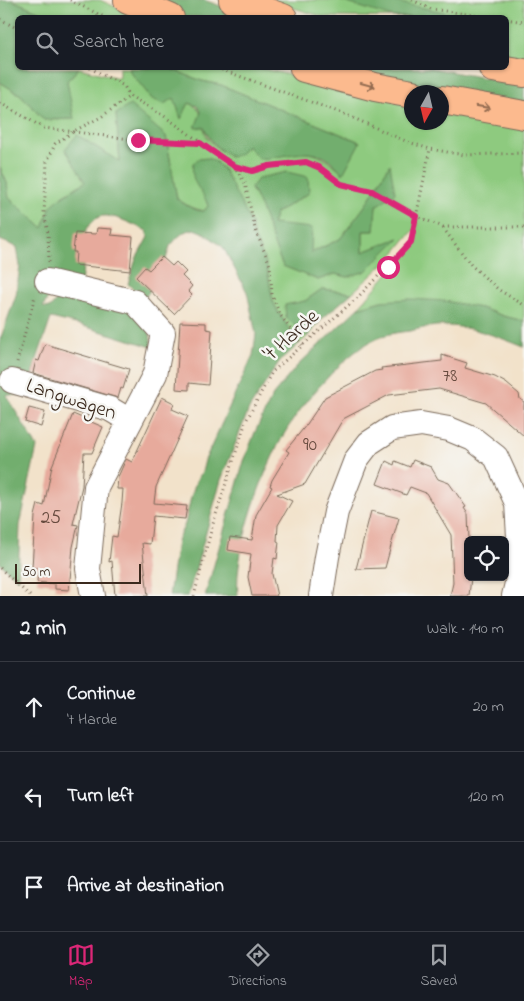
<!DOCTYPE html>
<meta charset="utf-8">
<style>
body{margin:0;font-family:"Indie Flower",sans-serif;background:#20242c;color:#f1f3f6}
.controls{position:absolute;right:15px;bottom:15px;display:grid;overflow:hidden;border-radius:8px;box-shadow:0 1px 4px #0004}
.controls button{width:45px;height:45px;display:grid;place-items:center;padding:0;border:0;border-bottom:1px solid #363941;background:#171b24;color:#f1f3f6;font:25px sans-serif}
.compass{position:absolute;left:404px;top:85px;width:45px;height:45px;border-radius:50%;background:#171b24;box-shadow:0 1px 4px #0004;rotate:188deg}
.scale{position:absolute;left:15px;bottom:12px;width:126px;box-sizing:border-box;padding-left:5px;border:2px solid #3b2a1e;border-top:0;font-size:14px;line-height:18px;white-space:nowrap;color:#3b2a1e;-webkit-text-stroke:4px #f6f6f2;paint-order:stroke}
.stop{position:absolute;width:15px;height:15px;margin:-11px;border:4px solid #db2777;border-radius:50%;background:#fff}
.stop.end{background:#db2777;border-color:#fff;box-shadow:0 1px 5px #0008}
.list{margin:0;padding:0;list-style:none}
h2{display:flex;justify-content:space-between;align-items:center;height:65px;margin:0;padding:0 20px;font-size:21px}
h2 small{font-size:16px;font-weight:400;color:#9ea1a6}
.list li{display:grid;grid-template-columns:32px 1fr auto;gap:15px;align-items:center;box-sizing:border-box;height:90px;padding:0 20px;border-top:1px solid #363941}
.list b{display:block;font-size:19px;white-space:nowrap}
.list p{margin:0;font-size:16px;white-space:nowrap;color:#9ea1a6}
.list em{font-size:16px;font-style:normal;color:#9ea1a6}
.icon{flex:none;width:28px;height:28px;fill:none;stroke:currentColor;stroke-width:2;stroke-linecap:round;stroke-linejoin:round}
.map{position:relative;flex:none;width:524px;height:596px;overflow:hidden}
.search{position:absolute;background:#171b24;box-shadow:0 1px 4px #0004;left:15px;right:15px;top:15px;height:55px;display:flex;align-items:center;gap:12px;box-sizing:border-box;padding:0 18px;border-radius:8px;color:#9ea1a6;font-size:19px}
.sheet{height:335px;background:#171b24}
nav{display:flex;justify-content:space-around;align-items:center;box-sizing:border-box;height:70px;border-top:1px solid #363941;background:#171b24;font-size:14px;color:#9ea1a6}
nav a{display:grid;justify-items:center;gap:2px}
nav .on{color:#db2777}
.map>svg:first-child{display:block}
.green{fill:#8eca7f;stroke:#647a4e;fill-rule:evenodd}
.forest{fill:#72ae6e;stroke:#566c46}
.building{fill:#e7aa9c}
.lines{fill:none;stroke-linecap:round;stroke-linejoin:round}
.minor-casing{stroke:#7b6a5a;stroke-width:26}
.major-casing{stroke:#7b6a5a;stroke-width:30}
.path{stroke:#7b6a5a;stroke-width:3;stroke-dasharray:1 4;stroke-linecap:butt}
.minor{stroke:#fff;stroke-width:24}
.major{stroke:#fcba8e;stroke-width:28}
.oneway{stroke:#926b50}
.route{stroke:#db2777;stroke-width:6}
.labels{text-anchor:middle;dominant-baseline:central;stroke-width:5;stroke-linejoin:round;paint-order:stroke}
.number-label{font-size:19px;fill:#664a3e}
.street-label{font-size:21px;fill:#3b2a1e;stroke:#f6f6f2}
</style>
<div class="map">
<svg width="524" height="596" viewBox="0 0 524 596">
<rect width="100%" height="100%" fill="#f6f6f2"/>
<filter id="ink" filterUnits="userSpaceOnUse"><feTurbulence type="fractalNoise" baseFrequency=".02" numOctaves="2"/><feDisplacementMap in="SourceGraphic" scale="10" xChannelSelector="R" yChannelSelector="G"/><feConvolveMatrix kernelMatrix="1 2 1 2 8 2 1 2 1" color-interpolation-filters="sRGB"/></filter>
<filter id="wash" filterUnits="userSpaceOnUse"><feTurbulence type="fractalNoise" baseFrequency=".0096" numOctaves="4" result="noise"/><feDisplacementMap in="SourceGraphic" scale="20" xChannelSelector="R" yChannelSelector="G"/><feGaussianBlur stdDeviation="1.12" result="paint"/><feColorMatrix in="noise" values="0 0 0 0 0 0 0 0 0 0 0 0 0 0 0 0 0 1.4 0 .05"/><feComposite in="paint" operator="in"/></filter>
<g filter="url(#wash)">
<rect width="100%" height="100%" fill="#f2e2ca"/>
<g class="green">
<path d="M12,0H100L138,17H52Z"/>
<path d="M266,0H524V64L507,61L506,18L324,17Z"/>
<path d="M79,68L119,78V68H129L131,73L174,97L181,118L189,103C206,110 200,123 207,137C210,142 217,147 221,151L247,146L271,158C302,149 314,149 339,169L360,142L221,85L202,81L168,68H260L411,104L412,122H442V110L524,125V321L503,316L481,308L381,301L358,308L415,242L416,229C407,236 402,244 395,252C382,267 366,280 352,293L322,289L305,301L286,305V318L308,336L299,344L278,312L273,301L266,264L253,234L251,223L206,200L208,206L204,211L190,207L177,199L166,136L116,114L120,162L77,135L85,182L61,197L43,228L8,198L7,183L0,167V82L21,95L44,120L73,119L67,81ZM390,165L376,206L374,231H363V252L397,239L348,277L335,274L318,280L283,266C271,241 266,212 251,189L309,193L276,213L272,224L310,253L340,239L365,206Z"/>
</g>
<g class="forest">
<path d="M0,0H12L52,17L18,18V68H79L67,81L74,119L44,120L21,95L0,82Z"/>
<path d="M137,0H204L252,17H178Z"/>
<path d="M338,0H386L467,17H392Z"/>
<path d="M129,68H168L202,81L221,85L360,142L343,174C318,140 293,157 260,159L247,146L240,154L231,157C218,149 209,141 204,127L195,128L201,112L197,106L189,103L181,119L174,98L164,104L152,99L131,73Z"/>
<path d="M339,68H431L524,85V105L394,81Z"/>
<path d="M130,105L166,136L177,199C186,205 194,211 204,211L208,206C202,187 190,186 193,163L199,159L208,158L216,162L224,170L251,223L253,234L266,264L273,301L278,312L299,344L279,362L249,409L221,480L188,596H169L177,541L185,524L191,497L196,481L202,472L205,460L253,355L256,334L247,292L223,247L204,233L194,229L184,232L177,238L170,246L166,259L150,274L156,282L144,299L128,284L136,259L148,237L147,231C136,226 114,214 102,216C95,217 89,226 85,232L87,235L81,283L53,289L43,307L50,308L64,291L147,315L152,347L80,325L51,318L31,377L39,395H6L37,447L20,525L18,580L0,563V340L16,295L20,266L17,247L0,240V167L7,183L9,198L43,228L51,206L61,197L85,182L65,149L77,135L120,162L116,114Z"/>
<path d="M390,164L395,193L376,206L374,231H363V252L399,238L366,271L348,277L335,274L318,280L283,266C271,241 265,212 251,188L259,178L287,172L308,177L309,193L276,213L272,224L312,228L311,253L340,239L365,206Z"/>
<path d="M322,289L352,293L322,319L308,336L286,318L285,305L305,301Z"/>
<path d="M410,299L445,301L481,308L503,316L524,321V347C496,336 467,324 436,326C427,327 418,329 410,331C401,332 392,333 383,336C364,343 352,354 337,368C320,385 307,400 293,420C266,458 233,550 238,596H205L244,461L255,432L273,395L297,366L358,308L381,301Z"/>
</g>
<g id="blocks">
<g class="building">
<path d="M97,228L112,229L111,235L133,237L130,271L75,265L76,252H73L75,233L96,234Z"/>
<path d="M162,257L172,266L176,262L186,272L182,276L192,286L188,291L192,295L174,314L136,277L145,267L149,270Z"/>
<path d="M180,322L206,323V329L212,330L208,385L189,383V390L176,389Z"/>
<path d="M45,344L129,369L123,389L121,388L118,398L33,373L36,360L39,361Z"/>
<path d="M442,355L467,363L465,368L495,377L506,383L519,394L520,399L524,402V436L486,403L439,389L389,395L343,419L305,484L277,494L292,501L278,525L277,541L279,542L278,550L277,559L274,558L272,574L277,596H252L248,577L251,554L228,550L230,537L252,540L256,515L272,487L270,486L272,480L289,452L286,450L307,424L325,397L375,371L382,370L381,368L442,361Z"/>
<path d="M162,397L174,403L172,409L188,416L156,487L154,503L187,506L185,519L153,516L150,544L142,543L148,596H115L112,561L109,562L112,536L117,537L122,503L123,489H117L118,477L126,459L132,462Z"/>
<path d="M29,408L45,412L41,427L25,422Z"/>
<path d="M73,414L103,427L92,453H84L82,486L73,524L78,525L73,547L69,590L55,589V584L37,582L38,568H32L35,516L38,504L44,506L52,466Z"/>
<path d="M413,460L431,467L438,479L449,483L466,507L464,508L468,514L469,540L468,577H471L469,596H450L453,583L451,535L426,493L410,487L406,495L377,484L386,461L394,465L395,461L410,467Z"/>
<path d="M371,511L399,518L392,542L385,568L356,569Z"/>
</g>
</g>
</g>
<g filter="url(#ink)">
<use href="#blocks" fill-opacity="0" stroke="#7b6a5a" stroke-width="1"/>
<g class="lines">
<g class="minor-casing">
<g id="minor">
<path d="M47,281L135,302L163,333L155,374L96,487L88,569L93,596"/>
<path d="M12,381L110,409L130,421"/>
<path d="M321,596L327,557L336,512L356,460L369,443L392,428L421,424L449,429L473,439L496,457L517,503L519,537L518,579L514,596"/>
</g>
</g>
<g class="major-casing">
<g id="major">
<path d="M128,0L170,18"/>
<path d="M233,0L283,18"/>
<path d="M304,68L375,87L412,94"/>
<path d="M493,68L524,73"/>
<path d="M442,100L524,115"/>
</g>
</g>
<g class="path">
<path d="M70,0L106,18"/>
<path d="M412,0L431,9L494,18"/>
<path d="M0,19L18,29"/>
<path d="M506,19L524,22"/>
<path d="M90,68L124,86L130,96L164,116L234,166L245,183L255,229L270,265L272,294L279,313L302,345"/>
<path d="M217,68L344,114L408,142L430,149L464,155L524,153"/>
<path d="M0,103L44,128L138,140L199,143"/>
<path d="M235,167L252,171L269,166L306,163L320,168L341,184L372,191L416,216L443,227H524"/>
<path d="M443,228L471,265L499,290L524,305"/>
<path d="M49,262L48,233L44,213L47,162L55,144L74,131L101,117L130,96"/>
<path d="M17,362L35,296"/>
<path d="M0,568L30,596"/>
<path d="M194,596L212,527L246,421L272,372L358,297L411,242L430,149"/>
</g>
<use href="#minor" class="minor"/>
<use href="#major" class="major"/>
</g>
<defs><path id="oneway-shaft" d="M-6 0H5M1.5-3L5.5 0L1.5 3" fill="none" stroke-width="1.6" stroke-linecap="round" stroke-linejoin="round" transform="scale(1.25)"/></defs>
<g class="oneway">
<use href="#oneway-shaft" transform="translate(368 85) rotate(15)"/>
<use href="#oneway-shaft" transform="translate(483 107) rotate(10)"/>
</g>
</g>
<g class="lines" filter="url(#ink)">
<path class="route" d="M138,140L200,143L234,166L252,171L269,166L306,162L320,168L341,184L372,191L416,216L411,242L388,267"/>
</g>
<g class="labels">
<g class="number-label">
<text x="450" y="376">78</text>
<text x="310" y="445">90</text>
<text x="51" y="518">25</text>
</g>
<g class="street-label">
<text transform="translate(292 336) rotate(-42)">'t Harde</text>
<text transform="translate(71 400) rotate(18)">Langwagen</text>
</g>
</g>
</svg>
<div class="controls">
<button><svg class="icon" aria-label="locate" viewBox="0 0 24 24"><circle cx="12" cy="12" r="6"/><path d="M12 2v4M12 18v4M2 12h4M18 12h4"/></svg></button>
</div>
<svg class="compass" viewBox="-18 -18 36 36"><path d="M0-13l5 13h-10z" fill="#e53935"/><path d="M0 13l5-13h-10z" fill="#9ea1a6"/></svg>
<div class="scale">50 m</div>
<div class="stop" style="left:388px;top:267px"></div>
<div class="stop end" style="left:138px;top:140px"></div>
<div class="search"><svg class="icon" aria-label="search" viewBox="0 0 24 24"><circle cx="10" cy="10" r="6"/><path d="M15 15l6 6"/></svg>Search here</div>
</div>
<section class="sheet">
<h2>2 min<small>Walk · 140 m</small></h2>
<ul class="list">
<li><svg class="icon" aria-label="ahead" viewBox="0 0 24 24"><path d="M12 20V5M6 11l6-6 6 6"/></svg><div><b>Continue</b><p>'t Harde</p></div><em>20 m</em></li>
<li><svg class="icon" aria-label="left" viewBox="0 0 24 24"><path d="M17 20v-9H6M10 6l-5 5 5 5"/></svg><div><b>Turn left</b></div><em>120 m</em></li>
<li><svg class="icon" aria-label="arrive" viewBox="0 0 24 24"><path d="M6 21V4h12l-3 4 3 4H6"/></svg><div><b>Arrive at destination</b></div></li>
</ul>
</section>
<nav>
<a class="on"><svg class="icon" aria-label="map" viewBox="0 0 24 24"><path d="M3 6l6-2 6 2 6-2v14l-6 2-6-2-6 2zM9 4v14M15 6v14"/></svg>Map</a>
<a><svg class="icon" aria-label="directions" viewBox="0 0 24 24"><path d="M12 3l9 9-9 9-9-9zM9 14v-3h6M13 9l2 2-2 2"/></svg>Directions</a>
<a><svg class="icon" aria-label="saved" viewBox="0 0 24 24"><path d="M7 4h10v16l-5-4-5 4z"/></svg>Saved</a>
</nav>
